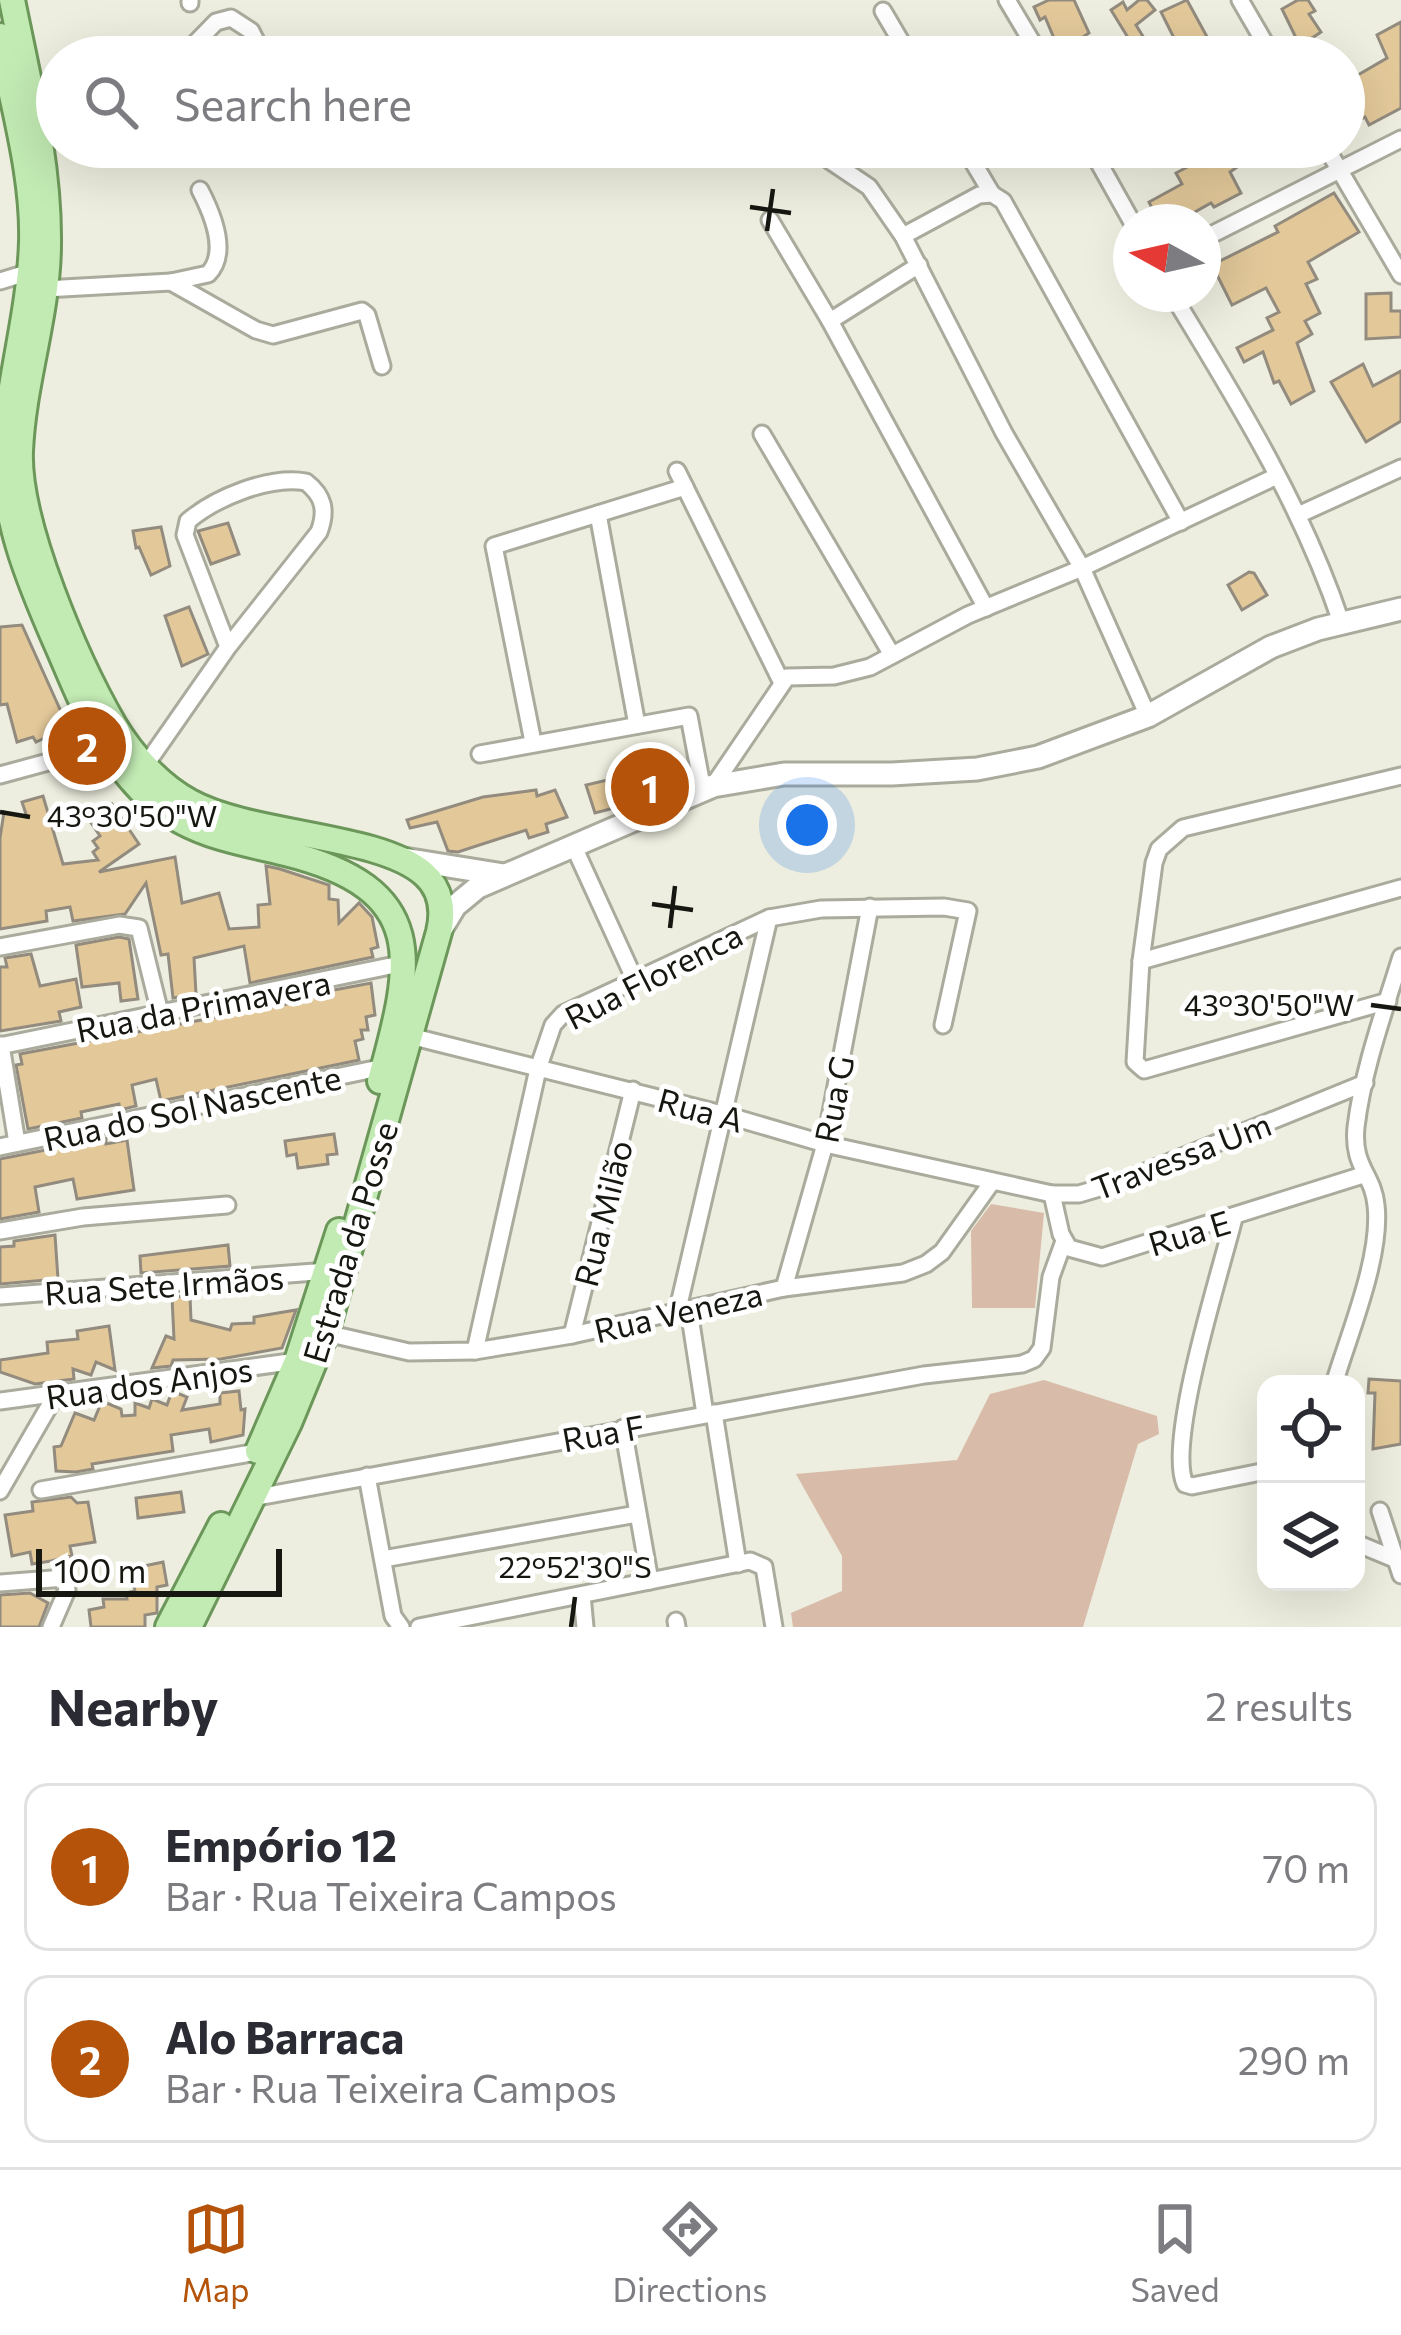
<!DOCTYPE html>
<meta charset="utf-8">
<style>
body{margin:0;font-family:Commissioner,sans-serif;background:#f7f7f7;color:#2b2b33}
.controls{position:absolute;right:36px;bottom:36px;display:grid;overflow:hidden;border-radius:24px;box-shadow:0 12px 48px #0002}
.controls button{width:108px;height:108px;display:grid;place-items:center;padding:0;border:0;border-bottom:3px solid #e1e1e2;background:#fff;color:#2b2b33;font:60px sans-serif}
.compass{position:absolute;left:1113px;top:204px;width:108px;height:108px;border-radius:50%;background:#fff;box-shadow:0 12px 48px #0002;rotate:278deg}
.scale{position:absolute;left:36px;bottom:30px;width:246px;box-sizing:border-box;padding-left:12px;border:6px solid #161711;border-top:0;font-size:33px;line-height:42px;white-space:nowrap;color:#161711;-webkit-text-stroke:9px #fff;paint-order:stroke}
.you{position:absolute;left:807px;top:825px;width:42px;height:42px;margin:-30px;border:9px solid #fff;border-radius:50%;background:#1a73e8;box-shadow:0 0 0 18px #1a73e833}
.badge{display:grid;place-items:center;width:78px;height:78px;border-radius:50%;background:#b45309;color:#fff;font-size:39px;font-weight:700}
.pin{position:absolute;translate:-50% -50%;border:6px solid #fff;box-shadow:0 3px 12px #0006}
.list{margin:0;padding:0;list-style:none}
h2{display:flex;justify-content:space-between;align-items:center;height:156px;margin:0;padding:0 48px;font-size:51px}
h2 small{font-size:39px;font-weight:400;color:#7c7c81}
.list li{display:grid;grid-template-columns:78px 1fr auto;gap:36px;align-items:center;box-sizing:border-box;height:168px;margin:0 24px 24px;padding:0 24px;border:3px solid #e1e1e2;border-radius:24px}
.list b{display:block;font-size:45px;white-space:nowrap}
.list p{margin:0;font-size:39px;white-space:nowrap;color:#7c7c81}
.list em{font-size:39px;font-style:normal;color:#7c7c81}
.icon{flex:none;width:66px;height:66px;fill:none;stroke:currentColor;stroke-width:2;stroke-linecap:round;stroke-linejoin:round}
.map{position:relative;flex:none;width:1401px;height:1627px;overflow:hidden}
.search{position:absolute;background:#fff;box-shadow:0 12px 48px #0002;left:36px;right:36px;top:36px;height:132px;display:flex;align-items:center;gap:30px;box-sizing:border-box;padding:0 42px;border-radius:66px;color:#7c7c81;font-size:45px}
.sheet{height:540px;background:#fff}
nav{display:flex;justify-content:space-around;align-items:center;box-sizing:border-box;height:168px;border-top:3px solid #e1e1e2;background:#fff;font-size:33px;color:#7c7c81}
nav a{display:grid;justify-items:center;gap:6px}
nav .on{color:#b45309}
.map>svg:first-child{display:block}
.green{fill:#d8bba8}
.building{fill:#e3c99a;stroke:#928b7e;stroke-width:3}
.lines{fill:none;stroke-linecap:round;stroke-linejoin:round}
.street-casing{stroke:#aaab9d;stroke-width:21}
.secondary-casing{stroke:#aaab9d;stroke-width:27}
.primary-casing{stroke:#6c975a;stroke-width:30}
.street{stroke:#fff;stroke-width:15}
.secondary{stroke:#fff;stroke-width:21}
.primary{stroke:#c2eab3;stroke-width:24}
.ticks{fill:none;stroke:#161711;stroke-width:4.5}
.labels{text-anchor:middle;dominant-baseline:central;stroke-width:10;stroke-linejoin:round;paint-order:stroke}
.street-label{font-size:33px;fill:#161711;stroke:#fff}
.ticks-label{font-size:30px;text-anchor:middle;fill:#161711;stroke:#fff;stroke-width:10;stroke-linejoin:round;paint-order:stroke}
</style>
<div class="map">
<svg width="1401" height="1627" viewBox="0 0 1401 1627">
<rect width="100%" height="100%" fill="#edeedf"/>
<g class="green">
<path d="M991,1204L1044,1213L1035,1308H972L971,1231Z"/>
<path d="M1044,1380L1157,1416L1159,1434L1138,1444L1083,1627H793L791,1613L842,1591V1556L796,1474L957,1460L990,1394Z"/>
</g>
<g class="building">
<path d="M1049,0H1074L1089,33L1083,37L1088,46L1062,57L1045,17L1040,20L1034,7Z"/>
<path d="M1139,0H1147L1155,10L1136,25L1152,51L1174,38L1161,12L1187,0L1218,57H1140L1111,10L1123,2L1127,10Z"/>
<path d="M1298,0H1308L1315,11L1309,14L1321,32L1300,46L1282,9Z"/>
<path d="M1401,22V108L1369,125L1365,117L1358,121L1344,95V83L1387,58L1377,35Z"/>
<path d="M1225,147H1266L1230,172L1241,193L1214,207L1211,203L1177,222H1159L1149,202L1182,184L1176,173Z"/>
<path d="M1334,193L1359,232L1308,262L1317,279L1306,284L1320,313L1305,321L1312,334L1297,343L1314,391L1291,404L1279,381L1274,383L1263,352L1244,362L1237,348L1273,330L1267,318L1279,312L1266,288L1232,305L1212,265L1278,232L1275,226Z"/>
<path d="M1391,293V311H1401V337L1366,339V294Z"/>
<path d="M1363,364L1373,386L1401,371V421L1366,442L1331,382Z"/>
<path d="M228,523L239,554L211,564L198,531Z"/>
<path d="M161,527L170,566L151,575L139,547L136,548L133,531Z"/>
<path d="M1249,572L1254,573L1267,595L1242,610L1228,585Z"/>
<path d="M189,607L208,654L182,666L165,616Z"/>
<path d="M22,625L68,727L75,725L82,740L57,747L51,735L36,742L33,737L17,742L7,704L0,705V627Z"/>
<path d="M637,773L644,793L617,802L618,807L595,813L586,785Z"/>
<path d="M536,790L537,796L555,790L567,817L546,824L548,832L529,838L526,830L458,852L448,851L437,822L410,828L407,820L483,797Z"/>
<path d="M43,796L63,864L98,860L93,852L98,848L93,841L100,836L89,820L112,804L139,844L99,872L175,857L182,903L219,893L229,929L259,927L258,905L270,904L266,866L280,869L329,885V899L338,900L339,923L359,903L372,917L378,947L371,949L373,957L250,983L244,946L194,958L196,994L173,998L168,954L161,955L146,883L125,914L73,921L70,907L46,911L47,921L0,929V838L4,812L27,817L22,802Z"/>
<path d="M119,937L129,939L138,999L121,1001L119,983L82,987L76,945Z"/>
<path d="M31,954L40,986L76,979L81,1007L59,1012L61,1021L0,1031V967H7L5,958Z"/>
<path d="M371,983L375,1015L366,1017L368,1030H361L363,1039L355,1041L359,1060L161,1101L156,1079L132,1085L136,1106L120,1110L119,1104L81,1112L82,1118L28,1129L16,1065L22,1064L20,1054L292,1003V998Z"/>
<path d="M334,1134L337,1154L327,1155L328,1164L298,1168L296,1154L287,1156L285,1141Z"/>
<path d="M106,1138V1144L127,1140L134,1190L77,1199L73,1179L35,1187L39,1212L0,1219V1159Z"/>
<path d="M55,1235L58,1279L0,1284V1247L14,1246V1241Z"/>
<path d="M228,1245L230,1266L141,1273L140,1256Z"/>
<path d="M190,1296L191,1320L230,1330L232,1324L254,1323V1317L296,1310L282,1348L221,1359L173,1360L171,1366L152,1368L166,1336L174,1339L172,1297Z"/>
<path d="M109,1326L115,1370L96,1362L91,1375L73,1369L74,1379L35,1384L0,1372V1360L48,1353L47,1342L78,1339L77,1331Z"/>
<path d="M1369,1379L1401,1381V1444L1373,1449L1375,1393H1368Z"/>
<path d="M172,1391L187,1397L182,1410L220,1404V1393L239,1391L241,1410L245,1409L243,1435L211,1442L209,1429L171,1435L173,1451L92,1464L93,1469L76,1472L56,1471L54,1447L61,1446L75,1413L94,1420L102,1401L121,1409L122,1416L135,1415V1403L149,1408L152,1399L167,1405Z"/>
<path d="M181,1492L184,1512L138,1518L136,1498Z"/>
<path d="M71,1497L77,1503L88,1502L95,1542L70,1546L72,1556L51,1561L32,1564L30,1552L12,1556L5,1515L33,1511L32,1502Z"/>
<path d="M163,1562L167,1585L157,1587V1613L145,1615V1627H91L89,1610L104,1607L103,1599H127L126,1593L135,1591L130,1569Z"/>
<path d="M30,1593L48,1603L39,1627H0V1595Z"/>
</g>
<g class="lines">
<g class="street-casing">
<g id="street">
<path d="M190,0V3"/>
<path d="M1007,0L1041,57"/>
<path d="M1240,0L1273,57"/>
<path d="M883,11L910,57"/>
<path d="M182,57L216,22L231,18L251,31L264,57"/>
<path d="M30,91L57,90"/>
<path d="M964,147L992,194"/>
<path d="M1090,147L1132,222"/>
<path d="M1326,147L1401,275"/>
<path d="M829,160L869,187L903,236L1004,433L1082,568L1148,716"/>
<path d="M770,220L830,321"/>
<path d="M903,236L979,195L992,194L1003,201L1181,522"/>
<path d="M1203,239L1401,139"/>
<path d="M919,265L830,321L986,608"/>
<path d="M0,281L30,272"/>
<path d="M171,282L208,274C229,253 212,213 200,190"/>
<path d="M45,289L171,282L256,330L273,335L362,311L367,315L382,366"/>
<path d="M1172,294C1236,399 1302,505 1341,622"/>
<path d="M762,434L892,655"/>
<path d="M677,471L781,681"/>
<path d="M598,514L637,725"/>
<path d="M1298,515L1401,468"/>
<path d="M533,742L494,546L685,487"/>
<path d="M480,754L689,716L703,791"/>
<path d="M145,766L228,647L319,532C327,511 324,496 306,482C270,475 215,498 188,521L185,535L228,647"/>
<path d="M0,775L107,746"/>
<path d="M713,786L787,677L834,676L870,667L968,615L1082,568L1277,476"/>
<path d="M575,849L634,978"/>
<path d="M0,947L119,925L139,928L160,1013"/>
<path d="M1141,961L1401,888"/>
<path d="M1388,1001L1144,1070L1135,1062L1141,961L1154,863L1159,849L1183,828L1401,776"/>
<path d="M410,1036L726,1115L825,1144L1052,1194H1079L1123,1181L1365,1083"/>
<path d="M1,1045L17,1143"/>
<path d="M0,1046L405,963"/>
<path d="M0,1147L384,1067"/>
<path d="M1052,1194L1061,1234L1069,1248L1102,1257L1363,1175"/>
<path d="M1234,1218C1221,1271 1166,1441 1185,1484L1192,1486L1266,1471"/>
<path d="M0,1231L83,1217L227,1205"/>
<path d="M784,1288L825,1144L870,907"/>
<path d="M0,1296L328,1271"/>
<path d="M689,1310L705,1414"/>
<path d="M677,1313L769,918"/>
<path d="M326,1333L409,1352L475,1351L572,1335L784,1288L903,1273L926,1264L942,1252L992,1182"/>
<path d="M572,1335L633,1090"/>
<path d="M475,1351L538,1069L553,1025L563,1014L769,918L821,909L944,907L968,911L943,1025"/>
<path d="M1334,1384C1349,1334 1382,1256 1376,1205C1373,1174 1352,1167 1356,1127C1363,1069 1384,1012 1401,957"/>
<path d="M0,1401L297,1361"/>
<path d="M714,1413L738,1564"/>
<path d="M623,1428L650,1581"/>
<path d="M367,1476L393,1616L401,1627"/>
<path d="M41,1490L257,1452"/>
<path d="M0,1491L55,1396"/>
<path d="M252,1498L924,1375L1022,1364L1034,1359L1042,1348L1051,1277L1064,1241"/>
<path d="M1380,1511L1401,1575"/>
<path d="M1356,1543L1397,1560"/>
<path d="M383,1559L637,1514"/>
<path d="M0,1583L65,1578L67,1590L51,1627"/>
<path d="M582,1595L585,1627"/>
<path d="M676,1621L677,1627"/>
<path d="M419,1627L750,1561L764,1567L774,1627"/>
</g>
</g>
<g class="secondary-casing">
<g id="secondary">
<path d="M404,859L504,875"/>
<path d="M440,931L455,906L478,887L713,786L784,774H892L977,769L1038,757L1148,716L1271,647L1318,629L1401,609"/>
</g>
</g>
<g class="primary-casing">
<g id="primary">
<path d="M12,0C28,80 49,162 48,243C48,314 23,381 20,451C17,523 77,661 114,725C132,755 159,785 190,802C252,836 379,834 424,874C441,889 444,911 439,932L326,1333L289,1423L189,1627"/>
<path d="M0,36C12,103 34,174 32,242C30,308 11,373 5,439C0,513 29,581 58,647C69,672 79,698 92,722C116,762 139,798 181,821C214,839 250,844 285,853C431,889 413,961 380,1081"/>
<path d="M258,1451L297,1361L339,1231"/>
<path d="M168,1627L221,1525"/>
</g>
</g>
<use href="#street" class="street"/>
<use href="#secondary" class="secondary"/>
<use href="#primary" class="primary"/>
</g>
<path class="ticks" d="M750,207L791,213M767,231L773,189M0,812L30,817M652,904L693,910M670,928L675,886M1371,1005L1401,1009M571,1627L575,1597"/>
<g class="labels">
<g class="street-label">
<text transform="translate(653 975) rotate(-27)">Rua Florenca</text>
<text transform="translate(203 1005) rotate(-11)">Rua da Primavera</text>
<text transform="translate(833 1099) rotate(-79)">Rua G</text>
<text transform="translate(192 1107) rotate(-12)">Rua do Sol Nascente</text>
<text transform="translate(701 1109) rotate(15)">Rua A</text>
<text transform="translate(1181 1155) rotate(-21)">Travessa Um</text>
<text transform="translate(602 1213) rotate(-76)">Rua Milão</text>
<text transform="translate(1189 1232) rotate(-17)">Rua E</text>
<text transform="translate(349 1242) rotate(-73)">Estrada da Posse</text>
<text transform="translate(164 1284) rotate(-4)">Rua Sete Irmãos</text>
<text transform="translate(678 1311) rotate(-13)">Rua Veneza</text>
<text transform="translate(149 1382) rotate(-8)">Rua dos Anjos</text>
<text transform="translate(603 1432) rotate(-10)">Rua F</text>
</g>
</g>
<g class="ticks-label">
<text x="132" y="827">43°30'50"W</text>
<text x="1269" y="1016">43°30'50"W</text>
<text x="575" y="1578">22°52'30"S</text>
</g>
</svg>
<div class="controls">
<button><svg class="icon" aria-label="locate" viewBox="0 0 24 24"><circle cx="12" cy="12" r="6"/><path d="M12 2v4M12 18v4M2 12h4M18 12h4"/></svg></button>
<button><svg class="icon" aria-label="layers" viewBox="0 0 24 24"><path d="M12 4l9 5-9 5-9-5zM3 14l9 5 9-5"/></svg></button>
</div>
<svg class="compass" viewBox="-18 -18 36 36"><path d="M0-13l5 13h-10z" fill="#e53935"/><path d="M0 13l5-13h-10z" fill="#7c7c81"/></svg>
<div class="scale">100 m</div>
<div class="you"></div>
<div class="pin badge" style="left:650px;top:787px">1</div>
<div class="pin badge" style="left:87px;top:746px">2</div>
<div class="search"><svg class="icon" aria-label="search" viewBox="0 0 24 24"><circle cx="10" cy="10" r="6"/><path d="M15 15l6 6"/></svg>Search here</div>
</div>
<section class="sheet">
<h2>Nearby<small>2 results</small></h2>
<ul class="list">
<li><span class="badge">1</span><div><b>Empório 12</b><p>Bar · Rua Teixeira Campos</p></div><em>70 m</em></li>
<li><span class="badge">2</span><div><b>Alo Barraca</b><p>Bar · Rua Teixeira Campos</p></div><em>290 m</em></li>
</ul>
</section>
<nav>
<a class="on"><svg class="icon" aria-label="map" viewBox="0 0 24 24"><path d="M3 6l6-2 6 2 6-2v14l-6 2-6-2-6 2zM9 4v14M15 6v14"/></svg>Map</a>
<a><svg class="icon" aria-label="directions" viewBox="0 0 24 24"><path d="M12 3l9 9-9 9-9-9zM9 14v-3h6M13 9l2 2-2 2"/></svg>Directions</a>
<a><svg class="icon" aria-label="saved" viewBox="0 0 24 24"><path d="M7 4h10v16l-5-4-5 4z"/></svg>Saved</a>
</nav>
